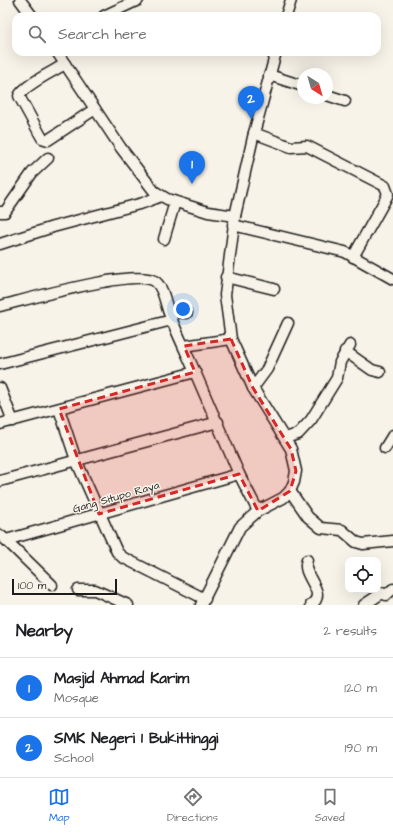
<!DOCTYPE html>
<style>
body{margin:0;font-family:"Architects Daughter",sans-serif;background:#f6f6f6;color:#202124}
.controls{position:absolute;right:12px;bottom:12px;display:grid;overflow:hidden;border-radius:8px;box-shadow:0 4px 16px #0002}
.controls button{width:36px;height:36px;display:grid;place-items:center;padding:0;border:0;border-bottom:1px solid #e0e0e0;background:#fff;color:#202124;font:20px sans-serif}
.compass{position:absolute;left:297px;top:68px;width:36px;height:36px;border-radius:50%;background:#fff;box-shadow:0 4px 16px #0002;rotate:143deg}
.scale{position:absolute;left:12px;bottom:10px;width:105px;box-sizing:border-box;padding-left:4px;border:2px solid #1c1c1c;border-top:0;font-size:11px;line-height:14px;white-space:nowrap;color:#1c1c1c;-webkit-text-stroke:3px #f7f3e8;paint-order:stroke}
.you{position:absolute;left:183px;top:309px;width:14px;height:14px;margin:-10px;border:3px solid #fff;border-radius:50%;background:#1a73e8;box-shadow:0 0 0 6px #1a73e833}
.badge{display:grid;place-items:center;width:26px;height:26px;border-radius:50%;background:#1a73e8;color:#fff;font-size:13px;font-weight:700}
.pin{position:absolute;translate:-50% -33px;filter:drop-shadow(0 1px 2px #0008)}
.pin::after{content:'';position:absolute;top:21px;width:14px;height:12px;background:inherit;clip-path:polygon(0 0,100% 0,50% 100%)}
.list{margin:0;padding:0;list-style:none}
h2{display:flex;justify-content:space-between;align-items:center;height:52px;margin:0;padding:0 16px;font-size:17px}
h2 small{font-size:13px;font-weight:400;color:#757577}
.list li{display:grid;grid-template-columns:26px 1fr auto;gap:12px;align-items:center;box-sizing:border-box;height:60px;padding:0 16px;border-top:1px solid #e0e0e0}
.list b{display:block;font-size:15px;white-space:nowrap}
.list p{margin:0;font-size:13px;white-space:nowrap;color:#757577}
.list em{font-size:13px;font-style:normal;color:#757577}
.icon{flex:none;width:22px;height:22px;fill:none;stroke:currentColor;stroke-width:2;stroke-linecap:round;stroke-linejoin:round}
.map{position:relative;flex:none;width:393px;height:605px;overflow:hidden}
.search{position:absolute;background:#fff;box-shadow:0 4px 16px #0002;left:12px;right:12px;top:12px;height:44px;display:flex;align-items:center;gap:10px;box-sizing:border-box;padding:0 14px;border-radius:12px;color:#757577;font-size:15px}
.sheet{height:172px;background:#fff}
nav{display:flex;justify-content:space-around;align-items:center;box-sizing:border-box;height:56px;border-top:1px solid #e0e0e0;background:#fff;font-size:11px;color:#757577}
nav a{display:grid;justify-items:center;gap:2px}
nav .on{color:#1a73e8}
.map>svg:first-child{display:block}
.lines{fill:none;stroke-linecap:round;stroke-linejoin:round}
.minor-casing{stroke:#1c1c1c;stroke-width:13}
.minor{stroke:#f7f3e8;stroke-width:10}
.marked{fill:#d62828;fill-opacity:0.2;stroke:#d62828;stroke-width:3;stroke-dasharray:8 5;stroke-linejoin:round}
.labels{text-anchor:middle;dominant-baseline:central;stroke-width:3;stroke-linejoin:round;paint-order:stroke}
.street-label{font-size:11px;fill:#1c1c1c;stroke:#f7f3e8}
</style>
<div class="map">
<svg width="393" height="605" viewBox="0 0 393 605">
<rect width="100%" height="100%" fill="#f7f3e8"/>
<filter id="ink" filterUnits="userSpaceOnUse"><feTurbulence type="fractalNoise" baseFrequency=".025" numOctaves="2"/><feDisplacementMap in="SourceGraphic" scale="8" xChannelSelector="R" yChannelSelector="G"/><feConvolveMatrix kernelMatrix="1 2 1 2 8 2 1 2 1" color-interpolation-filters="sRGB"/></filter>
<g filter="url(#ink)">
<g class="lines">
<g class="minor-casing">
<g id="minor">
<path d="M20,0L32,16"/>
<path d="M104,16L138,0"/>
<path d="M286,16L291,0"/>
<path d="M57,52L121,148L154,191L167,199L208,212L235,216"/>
<path d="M65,64C54,71 24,85 19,96L42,138L48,140L95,109"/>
<path d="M269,75L303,86"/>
<path d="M327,95L345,101"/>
<path d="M254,133L291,147L307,146L385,186L388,194L385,200L353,257"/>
<path d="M0,212H5L32,173L48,158"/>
<path d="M233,225L345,252L393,279"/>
<path d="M164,239L175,202"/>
<path d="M0,244L53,227L143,203L161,196"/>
<path d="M226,277L274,289"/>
<path d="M0,306C25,300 139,267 156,282C164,289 165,303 169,313C177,333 186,352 195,372L0,424"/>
<path d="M169,312L187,313"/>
<path d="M184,346L231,339"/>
<path d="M345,351L372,370L380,372"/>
<path d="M0,364L172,320"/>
<path d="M195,372L239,474L258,511"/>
<path d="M0,388L13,421"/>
<path d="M253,388L267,369L288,323"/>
<path d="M59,409L76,460L117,552L122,557L205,599"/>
<path d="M285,438L298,434L311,420L337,378L340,362L350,345"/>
<path d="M385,448L393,435"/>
<path d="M0,481L218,422"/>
<path d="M290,491L308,517L321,528L342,530L356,542L363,544L393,541"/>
<path d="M0,535L6,540L239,474"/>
<path d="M6,540L52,585"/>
<path d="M307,560C300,576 329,592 311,605"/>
<path d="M78,590H95L128,605"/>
<path d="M201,605L240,527L258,511L283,498L290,491L294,482L296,471L291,449L253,388L231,339L225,295L235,216L254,133L276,52"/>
<path d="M364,605L382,593L386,595L393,589"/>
</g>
</g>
<use href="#minor" class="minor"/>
</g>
</g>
<path class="marked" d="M231,339L253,388L291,449L296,471L290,491L258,511L239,474L99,514L59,409L195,372L184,346Z"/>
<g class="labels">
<g class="street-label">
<text transform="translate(116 497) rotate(-16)">Gang Situpo Raya</text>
</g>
</g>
</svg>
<div class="controls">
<button><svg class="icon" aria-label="locate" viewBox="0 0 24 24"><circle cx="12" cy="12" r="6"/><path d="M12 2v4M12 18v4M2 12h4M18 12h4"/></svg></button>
</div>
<svg class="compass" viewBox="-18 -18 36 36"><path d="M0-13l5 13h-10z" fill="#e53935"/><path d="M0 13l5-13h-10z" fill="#757577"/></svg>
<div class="scale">100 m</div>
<div class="you"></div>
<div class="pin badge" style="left:192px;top:184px">1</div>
<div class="pin badge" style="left:251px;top:119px">2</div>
<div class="search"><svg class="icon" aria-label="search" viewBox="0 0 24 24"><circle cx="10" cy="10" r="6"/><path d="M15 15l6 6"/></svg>Search here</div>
</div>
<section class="sheet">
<h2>Nearby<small>2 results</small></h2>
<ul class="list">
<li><span class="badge">1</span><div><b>Masjid Ahmad Karim</b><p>Mosque</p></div><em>120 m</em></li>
<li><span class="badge">2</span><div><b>SMK Negeri 1 Bukittinggi</b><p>School</p></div><em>190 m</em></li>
</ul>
</section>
<nav>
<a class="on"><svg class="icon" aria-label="map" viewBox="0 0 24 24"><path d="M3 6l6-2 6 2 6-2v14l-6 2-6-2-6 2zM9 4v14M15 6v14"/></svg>Map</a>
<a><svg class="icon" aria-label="directions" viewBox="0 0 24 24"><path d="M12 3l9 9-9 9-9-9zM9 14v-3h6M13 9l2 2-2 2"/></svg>Directions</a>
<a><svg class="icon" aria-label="saved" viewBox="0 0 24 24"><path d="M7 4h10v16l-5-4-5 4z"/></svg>Saved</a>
</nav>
